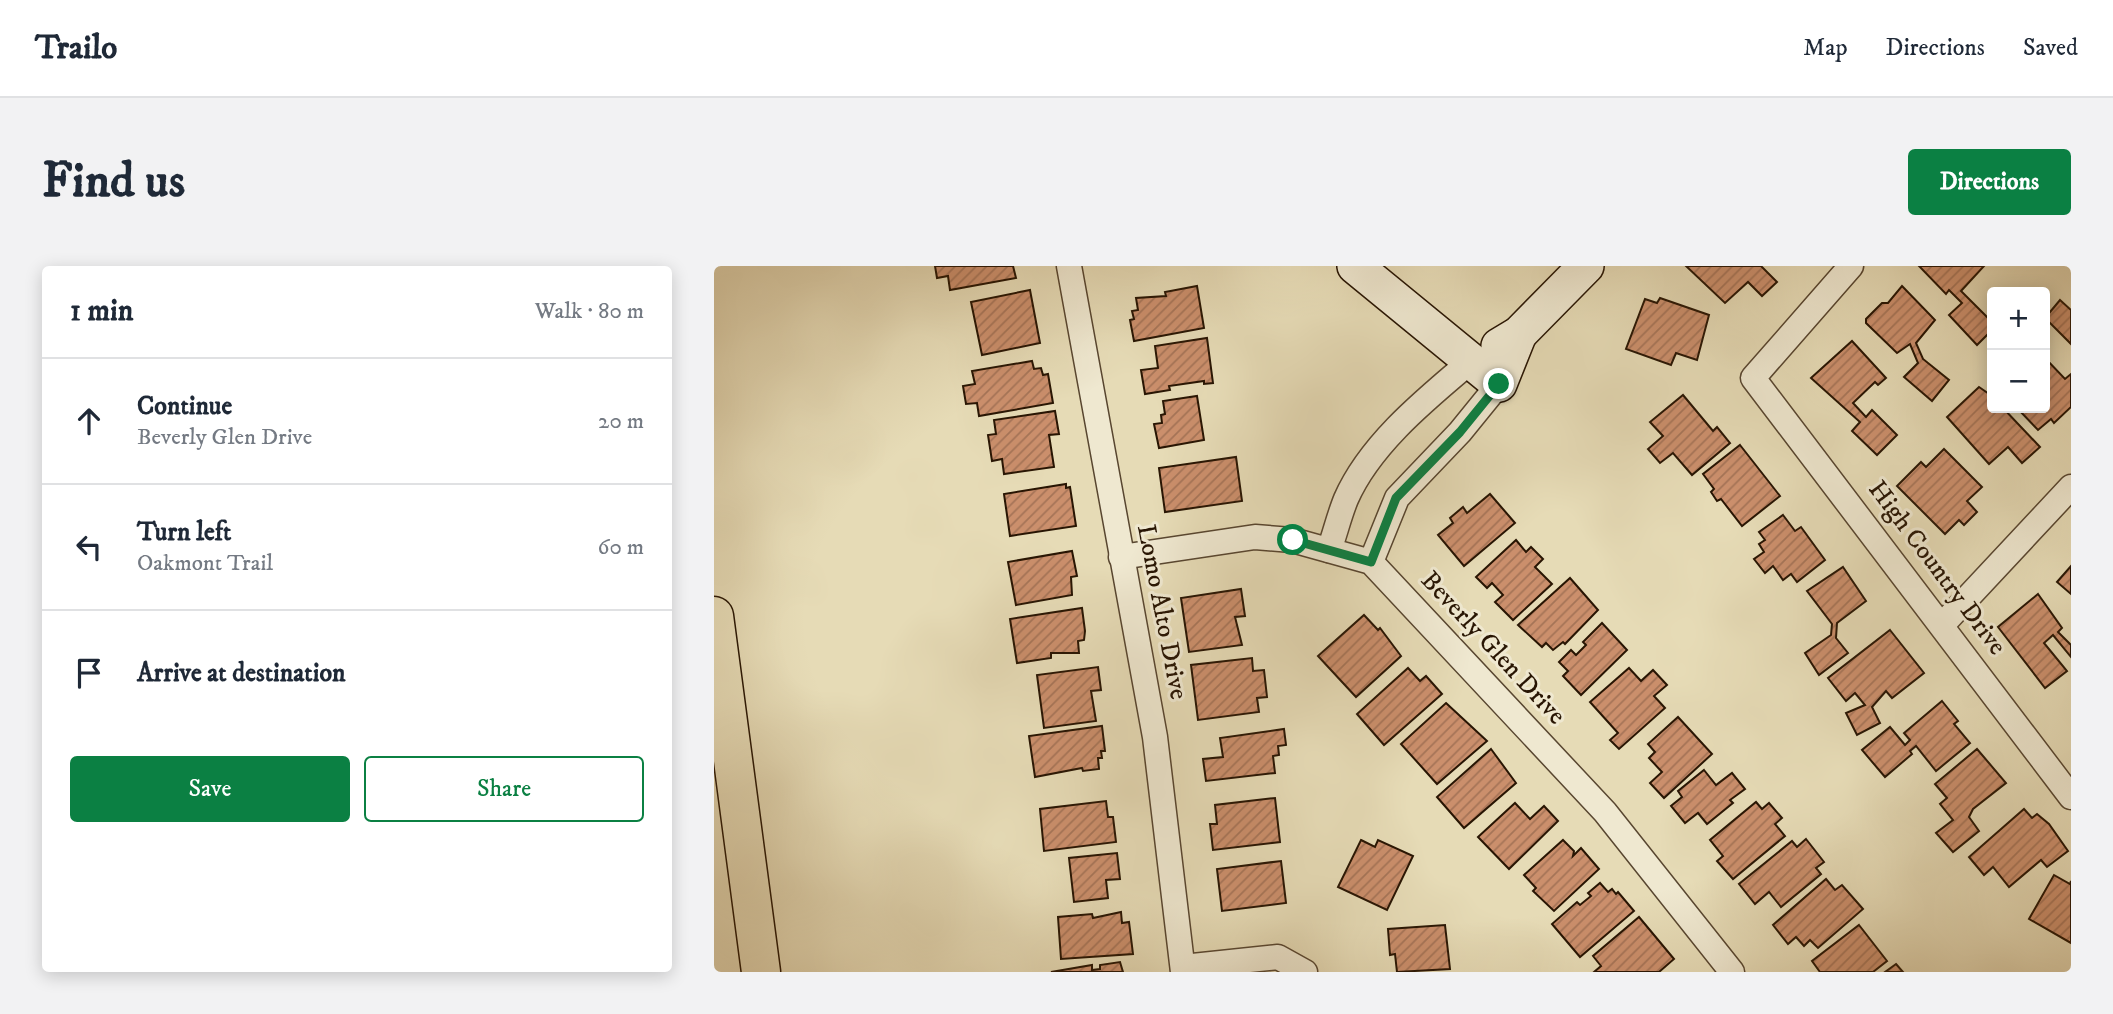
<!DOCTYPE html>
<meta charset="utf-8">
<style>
body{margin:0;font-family:"IM FELL DW Pica",serif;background:#f2f2f3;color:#1f2937}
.controls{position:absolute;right:21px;top:21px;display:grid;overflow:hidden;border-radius:7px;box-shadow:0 4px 18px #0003}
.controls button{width:63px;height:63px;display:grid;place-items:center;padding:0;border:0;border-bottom:2px solid #e0e1e3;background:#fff;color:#1f2937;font:35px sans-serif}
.stop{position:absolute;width:21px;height:21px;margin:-16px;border:5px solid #0b8043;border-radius:50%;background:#fff}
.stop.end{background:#0b8043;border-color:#fff;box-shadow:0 2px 7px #0008}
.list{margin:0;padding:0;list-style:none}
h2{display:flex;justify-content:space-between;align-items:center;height:91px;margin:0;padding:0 28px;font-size:30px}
h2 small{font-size:23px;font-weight:400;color:#747a83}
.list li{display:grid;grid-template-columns:46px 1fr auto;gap:21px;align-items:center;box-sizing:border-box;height:126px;padding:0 28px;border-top:2px solid #e0e1e3}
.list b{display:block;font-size:26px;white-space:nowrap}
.list p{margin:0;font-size:23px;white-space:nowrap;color:#747a83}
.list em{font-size:23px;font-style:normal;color:#747a83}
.actions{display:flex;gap:14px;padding:21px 28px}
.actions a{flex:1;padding:16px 0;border:2px solid #0b8043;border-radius:7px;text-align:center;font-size:24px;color:#0b8043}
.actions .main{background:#0b8043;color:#fff}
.icon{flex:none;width:38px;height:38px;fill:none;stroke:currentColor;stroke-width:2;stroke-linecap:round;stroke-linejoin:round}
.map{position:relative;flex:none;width:1357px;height:706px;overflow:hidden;border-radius:7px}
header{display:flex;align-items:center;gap:42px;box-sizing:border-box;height:98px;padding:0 35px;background:#fff;border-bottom:2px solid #e0e1e3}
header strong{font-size:33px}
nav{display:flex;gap:38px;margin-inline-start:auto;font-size:24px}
.intro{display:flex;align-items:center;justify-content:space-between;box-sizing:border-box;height:168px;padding:0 42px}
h1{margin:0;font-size:49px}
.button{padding:18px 32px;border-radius:7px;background:#0b8043;color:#fff;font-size:24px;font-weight:700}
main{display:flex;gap:42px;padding:0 42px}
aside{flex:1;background:#fff;border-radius:7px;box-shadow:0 4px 18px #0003}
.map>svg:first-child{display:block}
.building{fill:url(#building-hatch);stroke:#281503;stroke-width:2}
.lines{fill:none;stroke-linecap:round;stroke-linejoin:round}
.street-casing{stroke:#584630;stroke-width:27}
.secondary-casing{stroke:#281503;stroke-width:38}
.highway-casing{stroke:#281503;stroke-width:41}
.street{stroke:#efe8d0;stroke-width:24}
.secondary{stroke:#efe8d0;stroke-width:35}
.highway{stroke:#e6dbb6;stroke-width:38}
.route{stroke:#0b8043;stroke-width:9}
.labels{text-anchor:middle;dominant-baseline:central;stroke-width:6;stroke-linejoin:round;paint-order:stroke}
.street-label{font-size:26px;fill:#281503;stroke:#efe8d0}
</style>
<header>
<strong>Trailo</strong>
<nav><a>Map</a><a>Directions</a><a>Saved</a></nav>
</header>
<div class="intro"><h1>Find us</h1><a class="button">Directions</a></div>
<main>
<aside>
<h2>1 min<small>Walk · 80 m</small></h2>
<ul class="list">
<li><svg class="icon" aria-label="ahead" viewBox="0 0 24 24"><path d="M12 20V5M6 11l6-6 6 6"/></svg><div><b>Continue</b><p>Beverly Glen Drive</p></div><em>20 m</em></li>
<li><svg class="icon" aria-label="left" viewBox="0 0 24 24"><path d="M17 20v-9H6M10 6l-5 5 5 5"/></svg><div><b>Turn left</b><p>Oakmont Trail</p></div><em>60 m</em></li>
<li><svg class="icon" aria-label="arrive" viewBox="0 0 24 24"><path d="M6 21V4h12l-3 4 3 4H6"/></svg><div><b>Arrive at destination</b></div></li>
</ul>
<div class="actions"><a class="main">Save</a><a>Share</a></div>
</aside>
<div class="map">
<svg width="1357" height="706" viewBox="0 0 1357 706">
<defs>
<pattern id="building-hatch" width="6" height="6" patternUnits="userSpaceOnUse" patternTransform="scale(1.75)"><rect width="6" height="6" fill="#cb8f6c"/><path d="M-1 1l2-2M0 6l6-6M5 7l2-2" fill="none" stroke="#a57457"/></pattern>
</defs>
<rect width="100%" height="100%" fill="#e6dbb6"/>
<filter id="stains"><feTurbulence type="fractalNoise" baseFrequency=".00286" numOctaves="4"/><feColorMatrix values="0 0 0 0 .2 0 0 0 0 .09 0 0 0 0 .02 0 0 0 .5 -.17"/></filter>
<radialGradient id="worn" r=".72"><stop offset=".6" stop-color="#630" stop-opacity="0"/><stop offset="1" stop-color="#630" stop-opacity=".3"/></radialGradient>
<g class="building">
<path d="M221,0H299L302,12L236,24L234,10L223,12Z"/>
<path d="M972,0H1047L1063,16L1048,30L1034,16L1011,37Z"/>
<path d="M1205,0H1270L1247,25L1278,56V64L1263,79L1235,49L1248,37L1235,24L1232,28Z"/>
<path d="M483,20L490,62L420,75L416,54L420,53L418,45L424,44L422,32L452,30L451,26Z"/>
<path d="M1188,20L1221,54L1202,77L1209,93L1235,114L1218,135L1190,111L1204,97L1196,78L1183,87L1152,57V53L1168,37H1174Z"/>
<path d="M316,24L326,77L268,89L257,36Z"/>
<path d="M946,32L995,49L983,94L962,87L957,99L912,83L931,33L943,37Z"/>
<path d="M1346,34L1357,44V78L1331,52Z"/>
<path d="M493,72L499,117L490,118V115L455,120L456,124L431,128L427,104L444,102L441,80Z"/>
<path d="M1138,75L1172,112L1164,119L1161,116L1139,137L1152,151L1158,144L1183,169L1163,189L1138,165L1146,156L1097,112Z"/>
<path d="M1331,92L1351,113L1357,108V141L1340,157L1337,153L1324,164L1303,142H1331Z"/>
<path d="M318,95L320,103L327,102L329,109L334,108L339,137L265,150L263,137L252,138L249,120L261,118L258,105Z"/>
<path d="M1265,121L1278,130V142H1289L1326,181L1308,197L1294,181L1275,198L1233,151Z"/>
<path d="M969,129L999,165L1003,161L1016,177L978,209L959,187L946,197L934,183L949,170L936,156Z"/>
<path d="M483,130L490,174L445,182L440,158L448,157L447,149L451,148L449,135Z"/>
<path d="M341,145L345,168L335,169L340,201L290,208L288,193L278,195L274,169L282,168L280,154Z"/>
<path d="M1026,179L1066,230L1028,260L1007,233L1003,235L997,226L1000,223L989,208Z"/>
<path d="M1230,183L1268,221L1253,235L1263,246L1250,259L1245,254L1231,268L1183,220L1207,196L1212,201Z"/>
<path d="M522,191L528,235L451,246L445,202Z"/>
<path d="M352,218V222L356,221L362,260L296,270L290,228Z"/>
<path d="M776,228L801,257L750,300L724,269L739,257L736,252L749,241L753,247Z"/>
<path d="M1069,249L1081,265L1087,261L1111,294L1083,316L1077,308L1069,314L1059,300L1051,307L1040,293L1050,286L1045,278L1051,274L1045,266Z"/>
<path d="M802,274L812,286L817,281L829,293L821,301L838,318L799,354L781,336L789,329L778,317L773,322L762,311Z"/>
<path d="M358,285L363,310L357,311L358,329L302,339L294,296Z"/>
<path d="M1357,300V328L1343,316Z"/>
<path d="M1129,301L1152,335L1123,357L1122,372L1134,387L1105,409L1091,387L1117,369L1118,358L1093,325Z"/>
<path d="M856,312L884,344L851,378L849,376L839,384L832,377L828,381L804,359Z"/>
<path d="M527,323L531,350L521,351L528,379L475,386L467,332Z"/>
<path d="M1324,328L1348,362L1344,366L1357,379V391L1339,369L1330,377L1353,405L1331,422L1284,361Z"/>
<path d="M368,342L371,365L370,374L364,375L365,387H337V392L303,397L296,353Z"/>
<path d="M650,349L664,364L666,362L687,390L642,431L604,390Z"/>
<path d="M888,357L913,384L867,429L849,410L854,405L845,396L857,384L862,389L872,379L869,376Z"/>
<path d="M1176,364L1210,407L1178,432L1172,425L1158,441L1166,457L1143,469L1132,447L1151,439L1141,427L1132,435L1114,412Z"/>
<path d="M538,392L539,405L550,404L553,431L543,432L545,446L484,454L477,399Z"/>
<path d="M384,401L387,424L377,425L382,455L330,462L323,409Z"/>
<path d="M694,402L706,415L712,410L728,428L670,479L643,448Z"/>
<path d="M915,402L927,415L939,404L953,419L940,430L951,442L905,483L896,474L904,467L876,436Z"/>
<path d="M1228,435L1244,455L1240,458L1256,477L1222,505L1202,480L1196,485L1198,488L1171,511L1148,484L1176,461L1191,479L1196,474L1190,467Z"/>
<path d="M732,437L773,475L723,518L687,478Z"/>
<path d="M964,451L998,488L950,532L936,517L948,506L935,492L941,486L934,478Z"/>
<path d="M388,460L391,485H387L388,492H384L385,503L369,505L368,502L321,511L315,470Z"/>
<path d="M570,463L572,479L564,480L565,489L559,490L561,507L492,515L489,493L509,491L506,472Z"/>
<path d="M777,483L802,517L750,562L723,531Z"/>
<path d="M1263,483L1292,517L1259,543L1255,551L1265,565L1239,586L1222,567L1239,554L1226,538L1233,532L1221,518Z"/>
<path d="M990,504L1002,519L1018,507L1031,523L1016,534L1019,537L993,558L984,547L971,557L957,540L968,531L964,525Z"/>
<path d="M561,532L566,576L499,584L496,558H503L501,539Z"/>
<path d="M392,535L394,551H399L402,576L330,585L326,543Z"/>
<path d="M1042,536L1048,543L1055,537L1068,552L1061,558L1071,570L1019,613L1003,595L1009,590L996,574Z"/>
<path d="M801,537L816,553L830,540L844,555L795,603L764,571Z"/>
<path d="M1310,543L1318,552L1323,548L1335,558L1354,585L1333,601L1327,594L1295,621L1279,601L1270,609L1255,591Z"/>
<path d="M1092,573L1110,596L1102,602L1107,608L1067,641L1055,626L1041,638L1025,618L1078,575L1083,581Z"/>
<path d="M647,574L661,581L664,574L699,590L673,644L624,621Z"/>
<path d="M849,574L860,585L859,590L867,582L885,603L840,645L819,625L822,622L810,609Z"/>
<path d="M403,587L406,613L392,614L394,632L360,636L355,592Z"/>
<path d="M567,595L572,637L508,645L503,603Z"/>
<path d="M1340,609L1356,618L1357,615V677L1315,653Z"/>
<path d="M1112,613L1121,624L1128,619L1149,643L1104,682L1096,674L1090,680L1082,671L1074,678L1059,659Z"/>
<path d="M886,617L894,626L898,623L902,628L904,626L920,645L866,691L838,658L863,636L866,639L877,630L874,627Z"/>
<path d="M407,646L408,657L415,656L419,688L347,693L344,651L378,648L379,652Z"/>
<path d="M925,651L960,693L945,706H880L887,700L879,690Z"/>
<path d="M731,659L736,703L683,706L681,688L676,689L674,663Z"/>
<path d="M1145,659L1173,695L1159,706H1106L1098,695Z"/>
<path d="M406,696L409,706H337L378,699V704L386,703V699Z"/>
<path d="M1182,698L1189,706H1171Z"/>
</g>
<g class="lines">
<g class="street-casing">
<g id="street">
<path d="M355,0L441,471L469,706"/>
<path d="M1137,0L1039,112L1357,531"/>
<path d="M615,284C621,268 625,250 632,233C656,178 712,133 757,95"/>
<path d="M407,291L541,271L578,274L657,296L891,546L1018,706"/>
<path d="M657,296L683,232L746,166L785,118"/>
<path d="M1229,358L1357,221"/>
<path d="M469,701L564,691L591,706"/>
</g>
</g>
<g class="secondary-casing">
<g id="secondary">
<path d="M641,0L785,118L805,68"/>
<path d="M785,80L805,68L872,0"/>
</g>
</g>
<g class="highway-casing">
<path id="highway" d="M0,350L47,706"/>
</g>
<use href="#street" class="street"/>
<use href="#secondary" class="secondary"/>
<use href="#highway" class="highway"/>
</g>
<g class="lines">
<path class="route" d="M579,274L657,296L682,232L746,166L785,118"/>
</g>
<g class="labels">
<g class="street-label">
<text transform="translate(1223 302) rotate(53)">High Country Drive</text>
<text transform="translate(448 346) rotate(79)">Lomo Alto Drive</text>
<text transform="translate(779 382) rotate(47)">Beverly Glen Drive</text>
</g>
</g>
<rect width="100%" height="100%" filter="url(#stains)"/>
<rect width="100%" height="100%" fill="url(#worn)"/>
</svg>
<div class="controls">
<button>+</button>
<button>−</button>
</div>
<div class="stop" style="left:579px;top:274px"></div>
<div class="stop end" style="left:785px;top:118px"></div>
</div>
</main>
